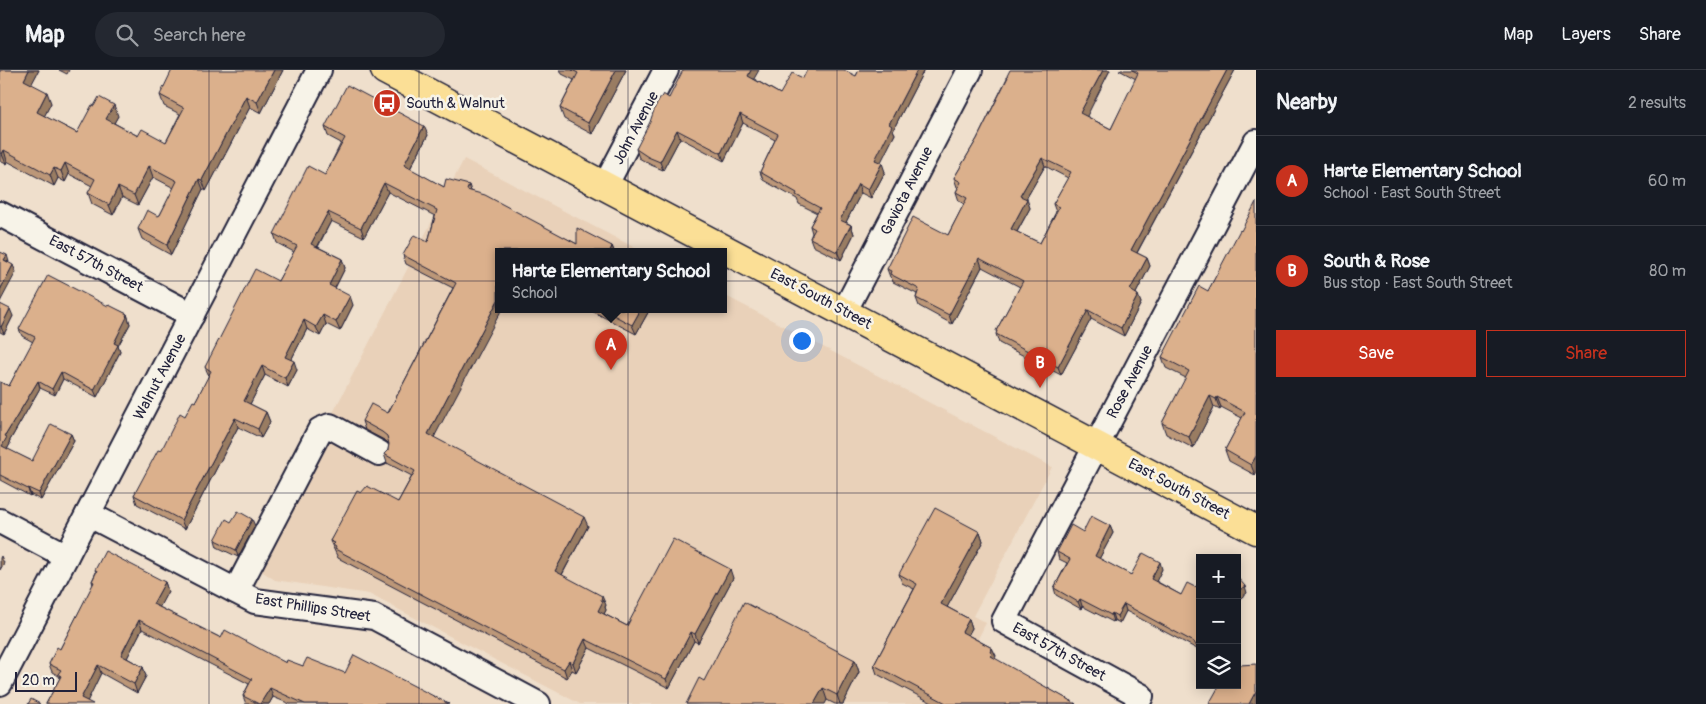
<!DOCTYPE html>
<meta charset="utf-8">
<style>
body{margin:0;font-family:Pangolin,sans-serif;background:#242831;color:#f1f3f6}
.controls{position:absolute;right:15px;bottom:15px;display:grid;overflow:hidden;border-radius:0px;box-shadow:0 2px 12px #0003}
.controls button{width:45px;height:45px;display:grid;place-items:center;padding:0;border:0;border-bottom:1px solid #363941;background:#171b24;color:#f1f3f6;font:25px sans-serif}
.scale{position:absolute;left:15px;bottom:12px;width:62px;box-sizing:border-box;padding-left:5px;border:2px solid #22223b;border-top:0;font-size:14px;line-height:18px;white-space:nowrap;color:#22223b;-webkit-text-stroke:4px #f7f3e8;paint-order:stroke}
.you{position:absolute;left:801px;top:270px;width:18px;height:18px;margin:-12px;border:4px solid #fff;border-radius:50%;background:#1a73e8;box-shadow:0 0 0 8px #1a73e833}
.badge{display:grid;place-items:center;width:32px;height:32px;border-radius:50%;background:#c8321e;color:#fff;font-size:16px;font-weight:700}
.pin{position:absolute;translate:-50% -41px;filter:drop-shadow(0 1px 2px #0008)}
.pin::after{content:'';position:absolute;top:26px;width:18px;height:15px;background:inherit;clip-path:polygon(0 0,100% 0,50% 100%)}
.popup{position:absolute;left:495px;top:178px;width:232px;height:65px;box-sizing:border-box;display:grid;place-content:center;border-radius:0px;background:#171b24;filter:drop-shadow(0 1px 4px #0005);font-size:16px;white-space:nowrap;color:#9ea1a6}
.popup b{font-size:19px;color:#f1f3f6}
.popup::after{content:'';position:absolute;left:50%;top:100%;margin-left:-10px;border:10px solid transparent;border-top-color:#171b24}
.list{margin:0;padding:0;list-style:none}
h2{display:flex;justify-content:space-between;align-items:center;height:65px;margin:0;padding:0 20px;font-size:21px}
h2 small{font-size:16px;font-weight:400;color:#9ea1a6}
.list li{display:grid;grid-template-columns:32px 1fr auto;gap:15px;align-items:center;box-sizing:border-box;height:90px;padding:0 20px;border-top:1px solid #363941}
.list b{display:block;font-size:19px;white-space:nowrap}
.list p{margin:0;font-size:16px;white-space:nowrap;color:#9ea1a6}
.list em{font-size:16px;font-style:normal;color:#9ea1a6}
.actions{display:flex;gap:10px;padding:15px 20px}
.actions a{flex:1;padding:11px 0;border:1px solid #c8321e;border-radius:0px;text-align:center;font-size:18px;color:#c8321e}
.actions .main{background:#c8321e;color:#fff}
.icon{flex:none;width:28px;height:28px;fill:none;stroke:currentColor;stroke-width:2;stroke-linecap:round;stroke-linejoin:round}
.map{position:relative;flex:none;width:1256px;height:634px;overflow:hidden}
header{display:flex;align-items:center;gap:30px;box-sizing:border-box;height:70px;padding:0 25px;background:#171b24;border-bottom:1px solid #363941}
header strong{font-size:24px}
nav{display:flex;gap:28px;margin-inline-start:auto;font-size:18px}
.search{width:350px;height:45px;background:#242831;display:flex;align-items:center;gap:12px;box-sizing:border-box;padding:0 18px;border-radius:28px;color:#9ea1a6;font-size:19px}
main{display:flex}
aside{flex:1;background:#171b24}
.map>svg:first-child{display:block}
.built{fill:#e9d1b9}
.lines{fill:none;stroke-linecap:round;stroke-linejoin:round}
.minor-casing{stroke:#22223b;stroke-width:28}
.major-casing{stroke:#22223b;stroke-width:31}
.minor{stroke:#f7f3e8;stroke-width:24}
.major{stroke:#fbdf96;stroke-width:28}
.wall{fill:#bc9778;stroke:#22223b;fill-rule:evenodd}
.shaded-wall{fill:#997b62;stroke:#22223b}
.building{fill:#dbb08c;stroke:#22223b;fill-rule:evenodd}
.grid{fill:none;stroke:#22223b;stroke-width:1;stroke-opacity:0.55}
.labels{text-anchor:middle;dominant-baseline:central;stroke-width:5;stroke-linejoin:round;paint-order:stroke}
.poi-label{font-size:15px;fill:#22223b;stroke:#f7f3e8;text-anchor:start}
.street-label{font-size:15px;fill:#22223b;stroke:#f7f3e8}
</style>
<header>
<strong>Map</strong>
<div class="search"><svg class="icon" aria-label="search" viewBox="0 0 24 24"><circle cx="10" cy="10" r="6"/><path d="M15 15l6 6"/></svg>Search here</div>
<nav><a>Map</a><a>Layers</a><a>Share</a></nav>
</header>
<main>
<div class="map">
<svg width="1256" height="634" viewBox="0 0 1256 634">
<rect width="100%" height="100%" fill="#efdfcc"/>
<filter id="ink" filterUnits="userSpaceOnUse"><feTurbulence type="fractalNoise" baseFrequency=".02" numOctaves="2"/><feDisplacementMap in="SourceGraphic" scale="10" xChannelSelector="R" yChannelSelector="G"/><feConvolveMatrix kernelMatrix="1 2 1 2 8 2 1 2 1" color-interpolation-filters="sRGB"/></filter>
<g filter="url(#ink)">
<path class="built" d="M464,89L641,181H498V239H724V225L1052,397L973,546L986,553L945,634H580L369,524L275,510L254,496Z"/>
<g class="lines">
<g class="minor-casing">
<g id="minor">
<path d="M605,116L666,0"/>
<path d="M0,144L192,245"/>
<path d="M844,242L970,0"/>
<path d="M88,444L255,531L374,547L538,634"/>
<path d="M0,451L66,486"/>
<path d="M236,521L320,360L330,356L379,383"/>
<path d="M0,613L319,0"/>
<path d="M1137,634L1141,626L1004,551L1256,72"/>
</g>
</g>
<g class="major-casing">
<path id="major" d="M385,0L1256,460"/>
</g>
<use href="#minor" class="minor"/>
<use href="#major" class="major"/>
</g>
<g class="wall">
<path d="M0,0H39L31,14L51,33L44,46L77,63L118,46L114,53L138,66L166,72L180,44L164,36L160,25L283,0L261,43L250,37L206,121L203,119L171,185L142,169L138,159L160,145L174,118L153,107L138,135L122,127L113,145L92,134L88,123L92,116L69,104L65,112L58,108L54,116L7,91L6,94L0,91Z"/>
<path d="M59,0H69L67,4Z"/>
<path d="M559,0H626L592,64L564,49L560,38L574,10L562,4L561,1Z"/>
<path d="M859,0H924L893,60L895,64L880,92L885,102L871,128L861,123L846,152L851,155L854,164L841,190L813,176L810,168L812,163L810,156L817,143L799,134L797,129L763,110L760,102L775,70L743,53L724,91L680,68L663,100L651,95L639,88L636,79L669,28L690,1L754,9L780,24L803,8L856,6Z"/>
<path d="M1110,0L1086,46L1111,59L1136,9L1119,0H1235L1137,183L1147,188L1150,196L1136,223L1141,233L1124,266L1091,249L1061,305L999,273L996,264L997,263L996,261L1020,217L982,197L952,254L919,236L916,228L917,224L893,212L892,209L890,207L887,199L948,165L964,134L959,131L956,122L958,118L957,117L954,108L977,69L1007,8V6ZM1045,96L1068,108L1053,134L1056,142L1040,173L1017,162L1030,138L1026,129Z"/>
<path d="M325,57L428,65L410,99L444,117L469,115L471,121L577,174L612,176L614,181H498L434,368L588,456L562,505L606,535L605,537L606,540L604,544L627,556L733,508L698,573L694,571L669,618L589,578L576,602L572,600L567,608L338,488L330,471L361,423L398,432L412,406L387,393L384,384L388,380L389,374L386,371L365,360L362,351L388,343L453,218L406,194L403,185L428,172L435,146L388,122L364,167L331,151L318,177L342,189L345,198L335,218L353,235L340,261L326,254L320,266L307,259L291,290L297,300L288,317L265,305L250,334L266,342L270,352L261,368L238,357L185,459L137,434L134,425L161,381L195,332L209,306L205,297L278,211L294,182L277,173L274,164L325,105L341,73L328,66Z"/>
<path d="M1241,161L1255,405L1229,391L1225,380L1242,348L1221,337L1220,340L1214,337L1193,378L1166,364L1162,353L1186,308L1166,298L1162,287L1208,221Z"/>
<path d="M0,234L13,246L4,264L0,262Z"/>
<path d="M108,236L127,244L130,254L118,276L120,282L97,327L63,309L55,325L40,318L9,372L10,374L7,379L32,391L71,364L74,371L41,430L31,425L30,426L0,410V312L9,316L33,272L22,266L19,259Z"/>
<path d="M588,239H650L636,264Z"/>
<path d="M231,452L255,456L238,487L217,477L215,470Z"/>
<path d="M1110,456L1113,463L1099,489L1131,505L1162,499L1156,511L1181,525L1195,517L1200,513V584L1197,579L1126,541L1120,553L1114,550L1113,552L1082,536L1081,539L1056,525L1054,518L1067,493L1059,489L1057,482L1083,462Z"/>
<path d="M980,462L983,471L947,537L969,549L972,558L968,565L992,578L996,586L994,589L1076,634H934L877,604L874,595L914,519L902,513L899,504Z"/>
<path d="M95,500L165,512L168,521L159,537L221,568L286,593L345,603L449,634H290L273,627L269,634H246L243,626L249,614L142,559L127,588L143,597L146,606L137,623L101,603L87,631L46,634L60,608L59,606L52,602L49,594L60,579L93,515L92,511L96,502Z"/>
<path d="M855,590L859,602L843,634H835L827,630L686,634L704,611Z"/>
</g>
<g class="shaded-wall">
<path d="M29,0H39L28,21L24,10Z"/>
<path d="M274,0H283L261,43L257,32Z"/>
<path d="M616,0H626L592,64L588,53Z"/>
<path d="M751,0H759L751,14L748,6Z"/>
<path d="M917,0H924L893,60L895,64L878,98L875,90L889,54Z"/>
<path d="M1103,0H1110L1084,52L1080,43Z"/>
<path d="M1227,0H1235L1134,188L1131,180Z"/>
<path d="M47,22L51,33L41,53L37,42Z"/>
<path d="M246,26L250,37L206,121L202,110Z"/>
<path d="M114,35L118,46L110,60L106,49Z"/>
<path d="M740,44L743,53L724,91L721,83Z"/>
<path d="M424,56L428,65L407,104L404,95Z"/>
<path d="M677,60L680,68L663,100L660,92Z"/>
<path d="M4,80L7,91L6,94L2,84Z"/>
<path d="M1042,88L1045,96L1023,134L1020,126Z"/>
<path d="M65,93L69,104L65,112L61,101Z"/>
<path d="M882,93L885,102L871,128L868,120Z"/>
<path d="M149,96L153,107L138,135L134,125Z"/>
<path d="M54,98L58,108L54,116L50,105Z"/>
<path d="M199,109L203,119L171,185L167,175Z"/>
<path d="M384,113L388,122L364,167L361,158Z"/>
<path d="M858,114L861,123L843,158L840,150Z"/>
<path d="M118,117L122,127L113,145L109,135Z"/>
<path d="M1027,129L1030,138L1014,167L1011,159Z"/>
<path d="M328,142L331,151L314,183L311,174Z"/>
<path d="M851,155L854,164L841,190L837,182Z"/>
<path d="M612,176L614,181H610Z"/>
<path d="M7,185L9,192L4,190Z"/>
<path d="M979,188L982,197L952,254L949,245Z"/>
<path d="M1147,188L1150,196L1133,229L1130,220Z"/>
<path d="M342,189L345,198L332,224L329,215Z"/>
<path d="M13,195L16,202L0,232V220Z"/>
<path d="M1138,225L1141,233L1124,266L1121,258Z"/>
<path d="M350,226L353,235L340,261L336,252Z"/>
<path d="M498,230V239H502L431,373L428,364Z"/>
<path d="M10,239L13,246L4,264L1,257Z"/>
<path d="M641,239H650L636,264L632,255Z"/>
<path d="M1088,240L1091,249L1061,305L1058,297Z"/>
<path d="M127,244L130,254L118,276L120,282L97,327L94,320Z"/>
<path d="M323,245L326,254L320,266L316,257Z"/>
<path d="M304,250L307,259L288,296L285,287Z"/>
<path d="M294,291L297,300L288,317L285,308Z"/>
<path d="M262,296L265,305L247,340L244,331Z"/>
<path d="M61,302L63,309L55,325L52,319Z"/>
<path d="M38,311L40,318L9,372L10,374L5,383L2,376L5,366Z"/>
<path d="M1210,326L1214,337L1193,378L1189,367Z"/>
<path d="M1217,327L1221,337L1220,340L1216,329Z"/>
<path d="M266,342L270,352L261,368L258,359Z"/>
<path d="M235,348L238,357L185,459L181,450Z"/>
<path d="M71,364L74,371L41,430L39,423Z"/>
<path d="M1256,386V404L1255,405L1251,395Z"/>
<path d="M28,418L31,425L30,426L28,419Z"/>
<path d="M584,447L588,456L559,510L555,501Z"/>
<path d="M252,449L255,456L238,487L236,480Z"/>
<path d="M1110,456L1113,463L1097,493L1095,486Z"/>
<path d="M980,462L983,471L944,543L941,534Z"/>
<path d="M1,486L4,493L0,500V488Z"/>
<path d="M1160,492L1162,499L1154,516L1151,509Z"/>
<path d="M730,499L733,508L698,573L695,564Z"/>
<path d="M165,512L168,521L157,542L153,534Z"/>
<path d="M1245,516L1247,523L1237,531V522Z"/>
<path d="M602,526L606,535L605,537L606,540L601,550L598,541L601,530Z"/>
<path d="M1080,529L1082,536L1081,539L1078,532Z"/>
<path d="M1124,534L1126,541L1120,553L1117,546Z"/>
<path d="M1112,543L1114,550L1113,552L1111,545Z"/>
<path d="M969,549L972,558L965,571L962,562Z"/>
<path d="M139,550L142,559L124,594L121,585Z"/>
<path d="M691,562L694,571L669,618L666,609Z"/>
<path d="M585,569L589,578L576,602L573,593Z"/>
<path d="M992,578L996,586L994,589L991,586L990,582Z"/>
<path d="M855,590L859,602L843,634H840L837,625Z"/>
<path d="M569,591L572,600L567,608L564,599Z"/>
<path d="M98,595L101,603L86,634L81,628Z"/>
<path d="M143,597L146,606L137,623L134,614Z"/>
<path d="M270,618L273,627L269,634H260Z"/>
<path d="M823,618L827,630L825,634H814Z"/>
<path d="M1256,621V633L1255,634H1249Z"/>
</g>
<g class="building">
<path d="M0,0H29L24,10L47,22L37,42L77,63L92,35L94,36L99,27L114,35L106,49L138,66L142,59L166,72L184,38L160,25L172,0H274L257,32L246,26L202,110L199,109L167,175L138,159L147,140L158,146L160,145L177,111L149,96L134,125L118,117L109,135L88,123L95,109L65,93L61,101L54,98L50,105L4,80L2,84L0,83Z"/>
<path d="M572,0H616L588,53L560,38L578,3Z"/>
<path d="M683,0H751L748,6L780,24L792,3L803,8L807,0H844L856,6L859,0H917L889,54L892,56L875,90L882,93L868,120L858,114L840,150L851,155L837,182L810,168L815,159L810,156L820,138L796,125L797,123L760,102L778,64L740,44L721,83L677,60L660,92L648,87L636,79L650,52L655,37L663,24L669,28Z"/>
<path d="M1010,0H1103L1080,43L1111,59L1138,3L1132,0H1227L1131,180L1147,188L1130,220L1138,225L1121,258L1088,240L1058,297L996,264L997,261H996L1023,211L979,188L949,245L916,228L919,219L890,204L891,201L887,199L913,147L948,165L967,128L956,122L961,112L954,108L977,69L1008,7L1007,6ZM1042,88L1071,102L1053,134L1059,137L1040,173L1011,159L1027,129L1020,126Z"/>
<path d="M347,15L424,56L404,95L444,117L446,109L469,115L467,120L485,125L577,174V158L612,176L610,181H498V230L428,364L584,447L555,501L602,526L601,530L603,531L598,541L627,556L673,469L730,499L695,564L691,562L666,609L585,569L573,593L569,591L564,599L335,479L336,477L333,475L335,473L330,471L357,421L361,423L367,416L398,432L415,401L384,384L388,380L389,374L387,366L382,362L362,351L371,334L388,343L456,213L403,185L414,165L428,172L437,140L384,113L361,158L328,142L311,174L342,189L329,215L350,226L336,252L323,245L316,257L304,250L285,287L294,291L285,308L262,296L244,331L266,342L258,359L235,348L181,450L134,425L158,380L161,381L180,343L185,346L193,331L195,332L211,301L205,297L255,199L278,211L297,176L274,164L308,96L325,105L345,68L325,57Z"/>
<path d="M1256,132V386L1251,395L1225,380L1245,342L1217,327L1216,329L1210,326L1189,367L1162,353L1189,301L1162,287L1199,216L1208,221L1240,160L1241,161Z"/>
<path d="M0,182L7,185L4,190L13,195L0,220Z"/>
<path d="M48,205L108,236L109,235L127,244L126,246L127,247L114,273L118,275L94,320L61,302L52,319L38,311L5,366L7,367L2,376L32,391L51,354L71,364L39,423L28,418V419L0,405V312L9,316L35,267L19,259Z"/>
<path d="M0,234L10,239L1,257L0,256Z"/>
<path d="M602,239H641L632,255Z"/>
<path d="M935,438L980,462L941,534L969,549L962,562L992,578L990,582L992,583L991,586L1076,634H945L946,633L874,595L917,514L899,504Z"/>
<path d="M238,441L252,449L236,480L215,470L226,449L231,452Z"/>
<path d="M1091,446L1110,456L1095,486L1131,505L1143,483L1160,492L1151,509L1181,525L1187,513L1195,517L1200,513V582L1194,572L1124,534L1117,546L1112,543L1111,545L1080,529L1078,532L1054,518L1070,489L1057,482L1071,455L1083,462Z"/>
<path d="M105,481L165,512L153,534L221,568L225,560L286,593L287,590L303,596L307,588L345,603L354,585L449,634H305L270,618L260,634H259L243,626L252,609L139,550L121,585L143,597L134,614L98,595L81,628L93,634H46L61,606L58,604L61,600L49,594L57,577L60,579L94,512L92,511L97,501L95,500Z"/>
<path d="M1237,507L1245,516L1237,522Z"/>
<path d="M744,532L855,590L837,625L823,618L814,634H686L699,608L704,611Z"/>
<path d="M1237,589L1240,595L1256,594V621L1249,634H1209L1218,618L1216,615H1237Z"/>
<path d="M31,629L40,634H28Z"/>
</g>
</g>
<path class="grid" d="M209,0V634M419,0V634M628,0V634M837,0V634M1047,0V634M0,211H1256M0,423H1256"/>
<defs>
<g id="bus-disc" transform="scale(1.4375)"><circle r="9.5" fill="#c8321e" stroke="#f7f3e8"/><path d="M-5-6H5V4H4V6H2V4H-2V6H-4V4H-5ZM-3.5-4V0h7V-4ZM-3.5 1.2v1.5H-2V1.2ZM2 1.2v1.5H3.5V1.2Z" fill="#fff"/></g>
</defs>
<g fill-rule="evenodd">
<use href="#bus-disc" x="387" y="33"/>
</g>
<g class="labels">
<g class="poi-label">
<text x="406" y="33">South &amp; Walnut</text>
</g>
<g class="street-label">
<text transform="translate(636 58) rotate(-62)">John Avenue</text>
<text transform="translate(907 121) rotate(-63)">Gaviota Avenue</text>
<text transform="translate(96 194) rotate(28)">East 57th Street</text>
<text transform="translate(821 229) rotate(28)">East South Street</text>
<text transform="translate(160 307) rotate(-62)">Walnut Avenue</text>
<text transform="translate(1130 312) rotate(-62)">Rose Avenue</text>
<text transform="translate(1179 419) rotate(28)">East South Street</text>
<text transform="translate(313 538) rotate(9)">East Phillips Street</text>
<text transform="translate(1059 582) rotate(29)">East 57th Street</text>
</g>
</g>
</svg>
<div class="controls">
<button>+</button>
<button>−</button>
<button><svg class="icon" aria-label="layers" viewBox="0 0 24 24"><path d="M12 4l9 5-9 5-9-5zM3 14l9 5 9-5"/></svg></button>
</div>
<div class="scale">20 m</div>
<div class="you"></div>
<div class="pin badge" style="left:611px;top:300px">A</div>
<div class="popup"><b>Harte Elementary School</b>School</div>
<div class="pin badge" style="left:1040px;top:318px">B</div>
</div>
<aside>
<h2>Nearby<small>2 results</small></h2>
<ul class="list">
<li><span class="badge">A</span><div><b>Harte Elementary School</b><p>School · East South Street</p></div><em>60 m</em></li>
<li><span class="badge">B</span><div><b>South &amp; Rose</b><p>Bus stop · East South Street</p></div><em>80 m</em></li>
</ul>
<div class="actions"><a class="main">Save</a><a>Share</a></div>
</aside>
</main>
